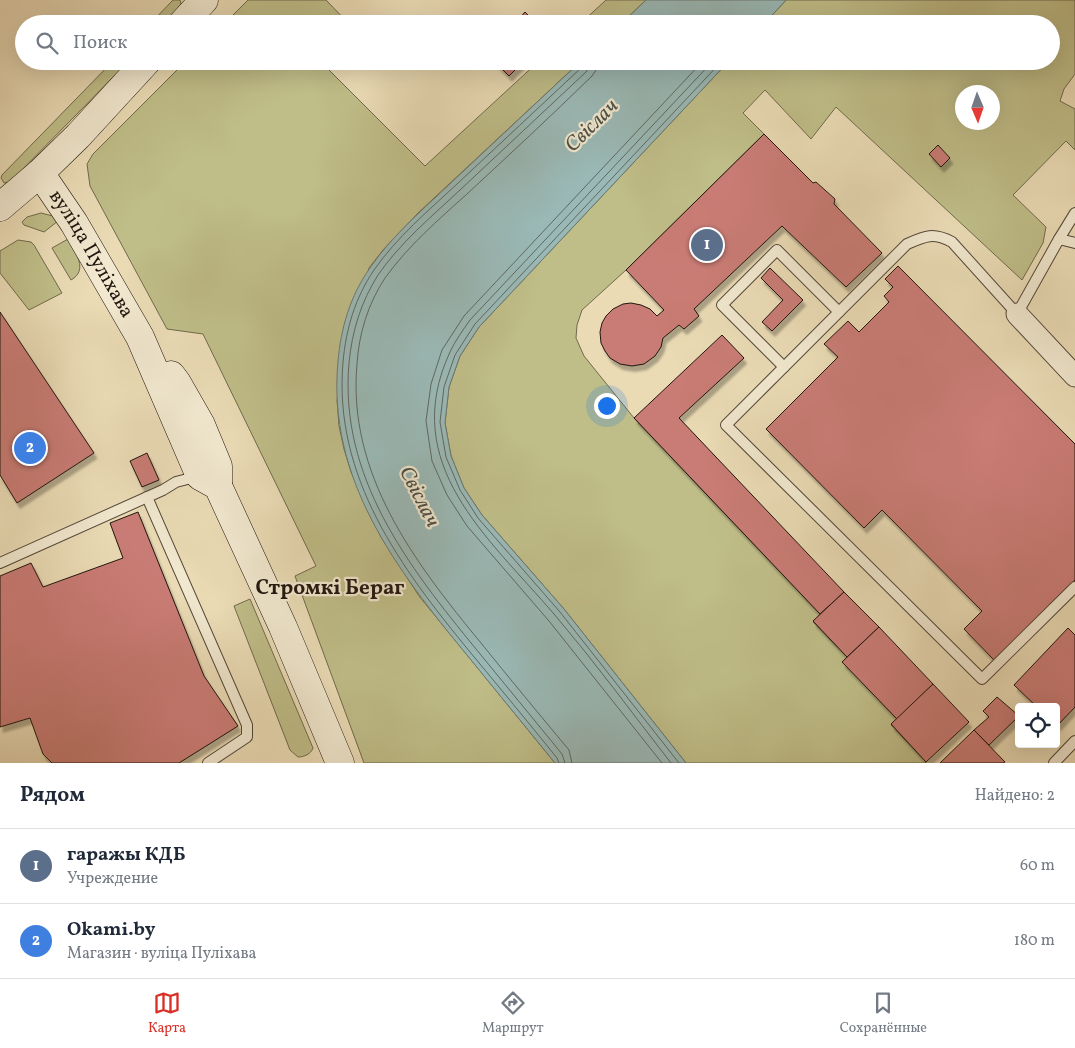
<!DOCTYPE html>
<html lang="ru">
<meta charset="utf-8">
<style>
body{margin:0;font-family:Vollkorn,serif;background:#f6f6f7;color:#1f2937}
.controls{position:absolute;right:15px;bottom:15px;display:grid;overflow:hidden;border-radius:5px;box-shadow:0 5px 20px #0002}
.controls button{width:45px;height:45px;display:grid;place-items:center;padding:0;border:0;border-bottom:1px solid #e0e1e3;background:#fff;color:#1f2937;font:25px sans-serif}
.compass{position:absolute;left:955px;top:85px;width:45px;height:45px;border-radius:50%;background:#fff;box-shadow:0 5px 20px #0002;rotate:178deg}
.you{position:absolute;left:606px;top:405px;width:18px;height:18px;margin:-12px;border:4px solid #fff;border-radius:50%;background:#1a73e8;box-shadow:0 0 0 8px #1a73e833}
.badge{display:grid;place-items:center;width:32px;height:32px;border-radius:50%;background:#d93025;color:#fff;font-size:16px;font-weight:700}
.pin{position:absolute;translate:-50% -50%;border:2px solid #fff;box-shadow:0 1px 5px #0006}
.list{margin:0;padding:0;list-style:none}
h2{display:flex;justify-content:space-between;align-items:center;height:65px;margin:0;padding:0 20px;font-size:21px}
h2 small{font-size:16px;font-weight:400;color:#747a83}
.list li{display:grid;grid-template-columns:32px 1fr auto;gap:15px;align-items:center;box-sizing:border-box;height:75px;padding:0 20px;border-top:1px solid #e0e1e3}
.list b{display:block;font-size:19px;white-space:nowrap}
.list p{margin:0;font-size:16px;white-space:nowrap;color:#747a83}
.list em{font-size:16px;font-style:normal;color:#747a83}
.icon{flex:none;width:28px;height:28px;fill:none;stroke:currentColor;stroke-width:2;stroke-linecap:round;stroke-linejoin:round}
.map{position:relative;flex:none;width:1075px;height:763px;overflow:hidden}
.search{position:absolute;background:#fff;box-shadow:0 5px 20px #0002;left:15px;right:15px;top:15px;height:55px;display:flex;align-items:center;gap:12px;box-sizing:border-box;padding:0 18px;border-radius:28px;color:#747a83;font-size:19px}
.sheet{height:215px;background:#fff}
nav{display:flex;justify-content:space-around;align-items:center;box-sizing:border-box;height:70px;border-top:1px solid #e0e1e3;background:#fff;font-size:14px;color:#747a83}
nav a{display:grid;justify-items:center;gap:2px}
nav .on{color:#d93025}
.map>svg:first-child{display:block}
.green{fill:#bfbd88;stroke:#706a4c;fill-rule:evenodd}
.water{fill:#9ab9b6;stroke:#6a7873}
.lines{fill:none;stroke-linecap:round;stroke-linejoin:round}
.shore{stroke:#5e6862;stroke-width:1}
.building{fill:#c97c74;stroke:#21160f;filter:url(#shadow)}
.lane-casing{stroke:#534738;stroke-width:12}
.street-casing{stroke:#534738;stroke-width:23}
.secondary-casing{stroke:#21160f;stroke-width:29}
.lane{stroke:#f1e8cf;stroke-width:10}
.street{stroke:#f1e8cf;stroke-width:21}
.secondary{stroke:#f1e8cf;stroke-width:28}
.labels{text-anchor:middle;dominant-baseline:central;stroke-width:4.5;stroke-linejoin:round;paint-order:stroke}
.street-label{font-size:20px;fill:#21160f;stroke:#f1e8cf}
.water-label{font-size:21px;font-style:italic;fill:#4b4f49;stroke:#f1e8cf}
.neighbourhood-label{font-size:21px;font-weight:bold;fill:#21160f;stroke:#f1e8cf}
</style>
<div class="map">
<svg width="1075" height="763" viewBox="0 0 1075 763">
<defs>
<filter id="shadow"><feDropShadow dx="3" dy="5.5" stdDeviation="1" flood-color="#0004"/></filter>
</defs>
<rect width="100%" height="100%" fill="#eadbb5"/>
<filter id="stains"><feTurbulence type="fractalNoise" baseFrequency=".004" numOctaves="4"/><feColorMatrix values="0 0 0 0 .2 0 0 0 0 .09 0 0 0 0 .02 0 0 0 .5 -.17"/></filter>
<radialGradient id="worn" r=".72"><stop offset=".6" stop-color="#630" stop-opacity="0"/><stop offset="1" stop-color="#630" stop-opacity=".3"/></radialGradient>
<g class="green">
<path d="M173,0H180L182,8L166,24H150Z"/>
<path d="M248,0H326L348,23L224,24Z"/>
<path d="M606,0H646L621,24H580Z"/>
<path d="M786,0H1075V74L1064,89L1060,101L1075,109V150L1066,141L1013,195L1046,227L1043,243L1022,280L836,107L811,139L765,90L743,113L764,134L626,270L582,310L577,325L576,338L584,356L634,418L820,614L813,622L847,657L843,662L897,719L891,725L926,762L925,763H686L564,609L482,515L464,488L451,456L445,423L449,387L460,356L479,327L729,61H1051V24H764ZM962,92H992V122H962Z"/>
<path d="M113,61H129L10,182L4,183L1,178L2,175Z"/>
<path d="M186,61H320L425,166L539,61H581L418,213L383,250L369,268L337,400L339,426L344,449L351,472L381,537L419,596L555,763H364L295,576L316,566L203,334L167,329L90,186L87,164L93,154Z"/>
<path d="M41,213L53,216L58,221L44,232L24,225L22,222L27,217Z"/>
<path d="M68,239C75,252 89,270 71,280L52,248Z"/>
<path d="M18,240L31,242L34,245L62,293L29,310L0,273V251Z"/>
<path d="M250,599L313,748C311,754 304,757 298,757L290,750L234,606Z"/>
</g>
<g class="water">
<path d="M646,0H786L764,24H621Z"/>
<path d="M581,61H729L479,327L460,356L449,387L445,423L451,456L464,488L482,515L564,609L686,763H555C526,727 496,691 467,655C396,569 327,479 338,361C341,328 350,296 370,268C393,234 425,208 454,180C496,140 539,101 581,61Z"/>
</g>
<g class="lines">
<g class="shore">
<path d="M559,763L557,758C528,722 499,687 470,652C401,568 333,477 343,362C346,329 355,298 374,270C397,237 428,211 457,184C499,145 540,106 582,67L584,61"/>
<path d="M565,763L562,754C533,719 505,684 476,649C408,566 339,477 349,363C352,331 361,302 378,275C400,243 431,217 460,190C502,150 545,111 587,71L590,61"/>
<path d="M572,763L569,750C539,714 510,679 481,643C415,563 347,474 357,364C359,333 368,304 385,278C408,246 438,220 467,194C509,155 551,116 592,76L596,70L598,61"/>
<path d="M662,763L549,621L467,526L447,495L432,461L426,421L431,384L442,350L464,316L703,61"/>
<path d="M671,763C632,713 595,662 554,614C488,537 398,464 450,352C455,341 463,330 470,320L713,61"/>
<path d="M679,763L560,612L478,518L460,490L446,457L440,422L444,387L455,355L475,324L722,61"/>
</g>
</g>
<g class="building">
<path d="M525,12L537,24H514Z"/>
<path d="M494,61H524L509,76Z"/>
<path d="M764,134L813,183L816,182L835,199L834,204L882,253L846,287L782,226L694,309L699,316L684,329L679,325L663,338L661,347L655,356L644,364L632,366L620,364L610,358L605,351L601,343L600,332L602,323L606,316L613,309L623,304L631,303L641,305L650,309L657,316L664,310L626,270Z"/>
<path d="M938,145L950,158L941,167L929,154Z"/>
<path d="M898,266L1075,444V580L994,660L964,629L982,611L882,510L864,528L766,429L838,357L824,344L848,321L859,332L889,302L884,296L893,287L885,279Z"/>
<path d="M770,268L803,300L772,331L762,322L783,300L761,278Z"/>
<path d="M0,312L94,453L17,503L0,475Z"/>
<path d="M722,335L744,358L679,418L844,592L820,614L634,418Z"/>
<path d="M147,453L159,480L142,487L130,461Z"/>
<path d="M138,512L204,676L238,726L179,763H52L43,754L30,718L0,727V576L31,563L43,587L123,558L110,523Z"/>
<path d="M844,592L879,627L847,657L813,621Z"/>
<path d="M879,627L933,684L897,719L842,662Z"/>
<path d="M1068,628L1075,635V707L1057,726L1056,707H1037L1014,685Z"/>
<path d="M933,684L969,722L926,762L891,724Z"/>
<path d="M997,697L1019,716L989,745L974,730L989,717L983,711Z"/>
<path d="M974,730L1005,762L1003,763H940Z"/>
</g>
<g class="lines">
<g class="lane-casing">
<g id="lane">
<path d="M1059,239L1075,213"/>
<path d="M1075,243L1059,239L1017,314L952,242C933,232 925,236 907,244L726,425L982,679L1075,587"/>
<path d="M784,367L722,305L777,250L839,312"/>
<path d="M147,497L247,725V737L208,763"/>
<path d="M0,563L163,490L176,482L199,476"/>
<path d="M1054,763L1075,741"/>
</g>
</g>
<g class="street-casing">
<path id="street" d="M1017,314L1075,376"/>
</g>
<g class="secondary-casing">
<g id="secondary">
<path d="M182,24L204,0"/>
<path id="s1" d="M40,173L74,223L140,337L200,476L218,486L283,627L340,763"/>
<path d="M0,207L40,173L78,136L147,61"/>
<path d="M171,375L177,383L201,425L218,466V486"/>
</g>
</g>
<use href="#lane" class="lane"/>
<use href="#street" class="street"/>
<use href="#secondary" class="secondary"/>
</g>
<g class="labels">
<g class="street-label">
<text stroke="none"><textPath href="#s1" startOffset="96">вуліца Пуліхава</textPath></text>
</g>
<g class="water-label">
<text transform="translate(592 126) rotate(-45)">Свіслач</text>
<text transform="translate(419 497) rotate(63)">Свіслач</text>
</g>
<g class="neighbourhood-label">
<text x="330" y="588">Стромкі Бераг</text>
</g>
</g>
<rect width="100%" height="100%" filter="url(#stains)"/>
<rect width="100%" height="100%" fill="url(#worn)"/>
</svg>
<div class="controls">
<button><svg class="icon" aria-label="locate" viewBox="0 0 24 24"><circle cx="12" cy="12" r="6"/><path d="M12 2v4M12 18v4M2 12h4M18 12h4"/></svg></button>
</div>
<svg class="compass" viewBox="-18 -18 36 36"><path d="M0-13l5 13h-10z" fill="#e53935"/><path d="M0 13l5-13h-10z" fill="#747a83"/></svg>
<div class="you"></div>
<div class="pin badge" style="left:707px;top:245px;background:#5c6f8a">1</div>
<div class="pin badge" style="left:30px;top:448px;background:#3f7fe0">2</div>
<div class="search"><svg class="icon" aria-label="search" viewBox="0 0 24 24"><circle cx="10" cy="10" r="6"/><path d="M15 15l6 6"/></svg>Поиск</div>
</div>
<section class="sheet">
<h2>Рядом<small>Найдено: 2</small></h2>
<ul class="list">
<li><span class="badge" style="background:#5c6f8a">1</span><div><b>гаражы КДБ</b><p>Учреждение</p></div><em>60 m</em></li>
<li><span class="badge" style="background:#3f7fe0">2</span><div><b>Okami.by</b><p>Магазин · вуліца Пуліхава</p></div><em>180 m</em></li>
</ul>
</section>
<nav>
<a class="on"><svg class="icon" aria-label="map" viewBox="0 0 24 24"><path d="M3 6l6-2 6 2 6-2v14l-6 2-6-2-6 2zM9 4v14M15 6v14"/></svg>Карта</a>
<a><svg class="icon" aria-label="directions" viewBox="0 0 24 24"><path d="M12 3l9 9-9 9-9-9zM9 14v-3h6M13 9l2 2-2 2"/></svg>Маршрут</a>
<a><svg class="icon" aria-label="saved" viewBox="0 0 24 24"><path d="M7 4h10v16l-5-4-5 4z"/></svg>Сохранённые</a>
</nav>
